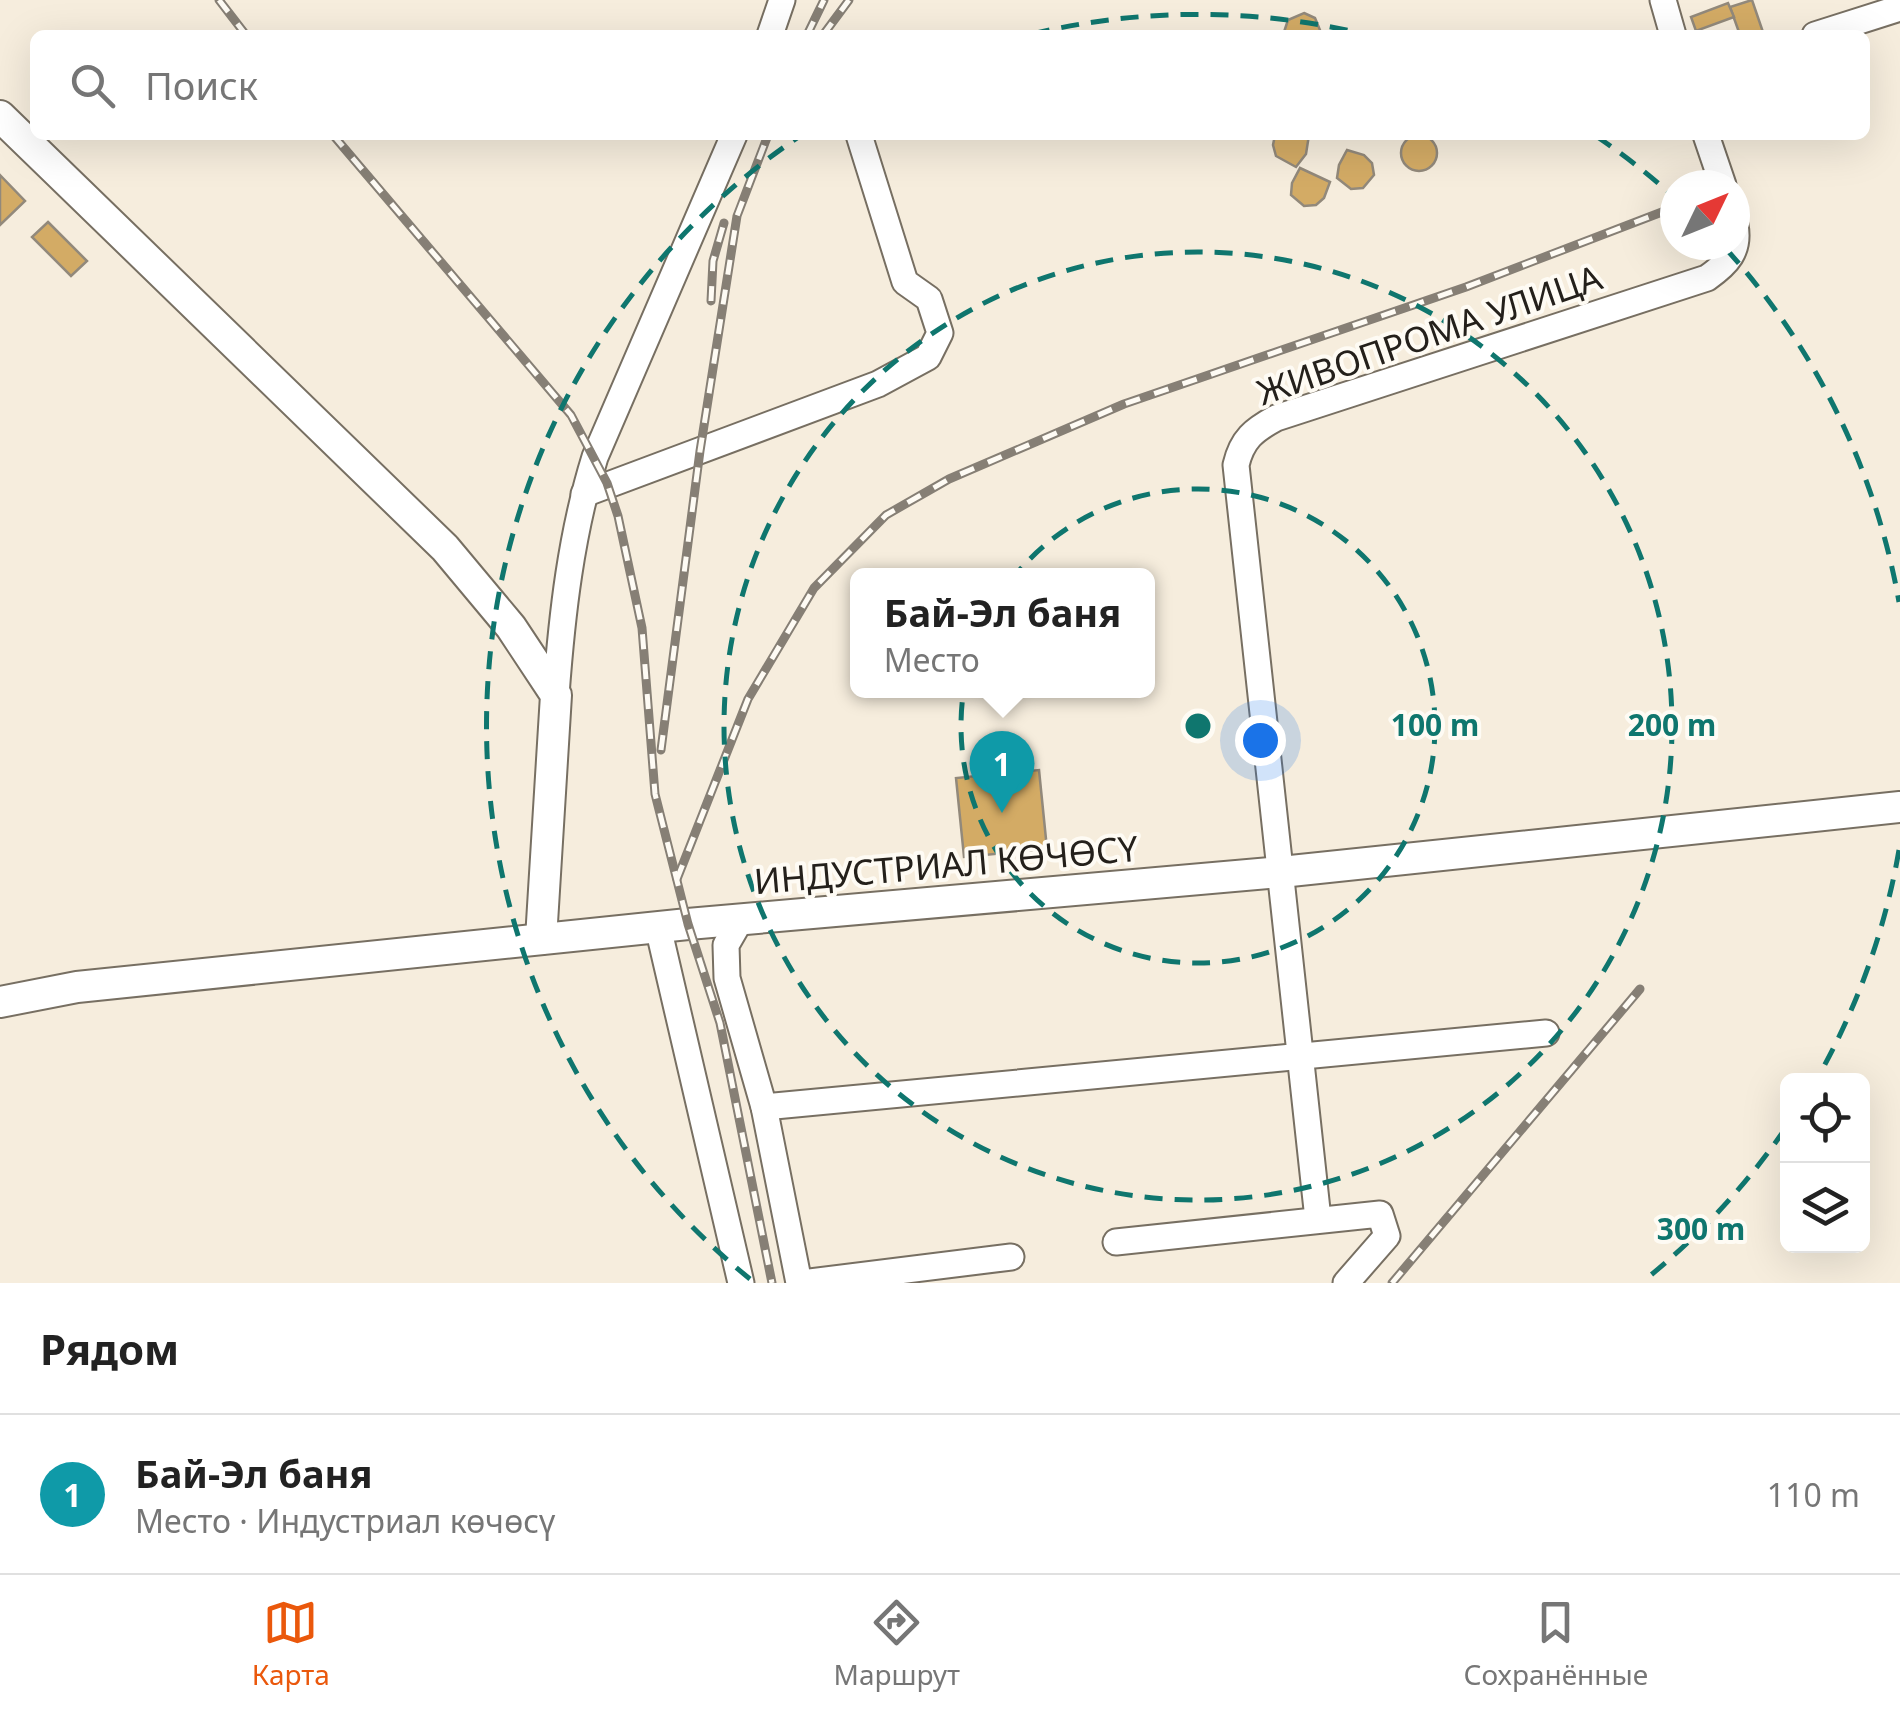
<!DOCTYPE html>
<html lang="ru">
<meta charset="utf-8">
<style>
body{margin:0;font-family:"Noto Sans",sans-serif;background:#f2f2f2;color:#222}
.controls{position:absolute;right:30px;bottom:30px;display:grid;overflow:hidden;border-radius:15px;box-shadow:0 10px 40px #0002}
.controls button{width:90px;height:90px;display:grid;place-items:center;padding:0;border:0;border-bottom:2px solid #e0e0e0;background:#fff;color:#222;font:50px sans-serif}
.compass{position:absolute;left:1660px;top:170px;width:90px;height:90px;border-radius:50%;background:#fff;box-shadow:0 10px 40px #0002;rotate:47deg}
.you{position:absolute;left:1260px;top:740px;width:35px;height:35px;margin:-25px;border:8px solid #fff;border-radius:50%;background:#1a73e8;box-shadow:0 0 0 15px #1a73e833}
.badge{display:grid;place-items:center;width:65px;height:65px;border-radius:50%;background:#ea580c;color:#fff;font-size:32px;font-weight:700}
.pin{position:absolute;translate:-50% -82px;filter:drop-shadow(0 2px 5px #0008)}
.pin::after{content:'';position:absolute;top:52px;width:35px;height:30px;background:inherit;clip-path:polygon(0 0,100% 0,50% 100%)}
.popup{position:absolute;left:850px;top:568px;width:305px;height:130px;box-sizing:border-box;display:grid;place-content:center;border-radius:15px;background:#fff;filter:drop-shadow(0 2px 8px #0005);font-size:32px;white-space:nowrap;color:#767676}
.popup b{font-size:38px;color:#222}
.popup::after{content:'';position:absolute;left:50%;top:100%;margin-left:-20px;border:20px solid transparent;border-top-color:#fff}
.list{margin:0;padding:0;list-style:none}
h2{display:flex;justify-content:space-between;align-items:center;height:130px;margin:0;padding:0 40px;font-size:42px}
h2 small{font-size:32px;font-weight:400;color:#767676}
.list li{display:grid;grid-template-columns:65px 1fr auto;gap:30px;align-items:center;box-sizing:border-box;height:160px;padding:0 40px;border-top:2px solid #e0e0e0}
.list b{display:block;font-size:38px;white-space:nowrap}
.list p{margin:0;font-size:32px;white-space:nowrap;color:#767676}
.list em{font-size:32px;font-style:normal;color:#767676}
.icon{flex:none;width:55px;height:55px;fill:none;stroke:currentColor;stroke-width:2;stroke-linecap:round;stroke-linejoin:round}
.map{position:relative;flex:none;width:1900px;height:1283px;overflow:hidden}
.search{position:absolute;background:#fff;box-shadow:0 10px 40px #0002;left:30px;right:30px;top:30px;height:110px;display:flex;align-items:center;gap:25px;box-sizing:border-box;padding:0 35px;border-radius:15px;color:#767676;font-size:38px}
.sheet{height:290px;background:#fff}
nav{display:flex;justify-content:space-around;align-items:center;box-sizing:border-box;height:140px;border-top:2px solid #e0e0e0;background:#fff;font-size:28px;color:#767676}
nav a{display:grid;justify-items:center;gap:5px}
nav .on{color:#ea580c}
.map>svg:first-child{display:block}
.building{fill:#d3ab65;stroke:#92897b;stroke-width:2.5}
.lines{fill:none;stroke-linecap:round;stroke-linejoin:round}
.minor-casing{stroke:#776f62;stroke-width:29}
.major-casing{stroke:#776f62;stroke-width:34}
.minor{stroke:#fff;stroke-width:25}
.major{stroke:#fff;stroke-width:30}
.rail-casing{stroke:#867f75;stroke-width:9}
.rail{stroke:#fefbf4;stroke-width:5;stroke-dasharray:15;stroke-linecap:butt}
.ring{fill:none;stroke:#0f766e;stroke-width:5;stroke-dasharray:18 12}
.labels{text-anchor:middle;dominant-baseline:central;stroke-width:8;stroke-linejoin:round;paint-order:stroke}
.street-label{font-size:35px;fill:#24201b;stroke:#fefbf4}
.centre{fill:#0f766e;stroke:#fefbf4;stroke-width:5}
.ring-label{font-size:30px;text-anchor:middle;font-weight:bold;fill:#0f766e;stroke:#fefbf4;stroke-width:8;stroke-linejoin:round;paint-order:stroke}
</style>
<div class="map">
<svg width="1900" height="1283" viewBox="0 0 1900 1283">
<rect width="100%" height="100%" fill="#f6eddd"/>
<g class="building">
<path d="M1752,0L1764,35H1740L1730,7Z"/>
<path d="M1728,3L1734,17L1696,31L1691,17Z"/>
<path d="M1304,13L1315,18L1322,35H1283L1288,20Z"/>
<path d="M1275,135H1309L1306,154L1296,167L1276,156L1273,145Z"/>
<circle cx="1419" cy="153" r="18"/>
<path d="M1347,150L1364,155L1372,163L1374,175L1363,188L1351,189L1337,178L1339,165Z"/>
<path d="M1300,168L1330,182L1324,198L1316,205L1304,206L1291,195L1292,183Z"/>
<path d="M0,175L25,201L0,225Z"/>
<path d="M48,222L87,261L71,276L32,237Z"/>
<path d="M1039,770L1047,849L964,857L956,778Z"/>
</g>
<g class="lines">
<g class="minor-casing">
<g id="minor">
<path d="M1663,0L1673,35"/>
<path d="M770,35L782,0"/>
<path d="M1815,35L1900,8"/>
<path d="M1706,135L1723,185"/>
<path d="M584,494L878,384L928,357L940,333L929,299L905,282L859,135"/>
<path d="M556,695C562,614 571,534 595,457L734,135"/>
<path d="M741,919L726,945L727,978L764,1107L799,1283"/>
<path d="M658,927L741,1283"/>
<path d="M764,1107L1546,1033"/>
<path d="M1318,1219L1236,465C1242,439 1254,430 1276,418L1707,278C1727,264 1740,251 1735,225"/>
<path d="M1116,1242L1380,1214L1387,1236L1346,1283"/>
<path d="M802,1283L1011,1257"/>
</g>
</g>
<g class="major-casing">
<g id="major">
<path d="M0,116L445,548L511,627L556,695L541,939"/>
<path d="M0,1002L77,987L688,924L1281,872L1900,807"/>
</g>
</g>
<use href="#minor" class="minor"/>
<use href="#major" class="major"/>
<g class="rail-casing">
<g id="rail">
<path d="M219,0L246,35"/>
<path d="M807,35L824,0"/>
<path d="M823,35L849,0"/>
<path d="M333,135L571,415L607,483L618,516L642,628L655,794L688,924L720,1023L772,1283"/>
<path d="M711,301L713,261L724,223"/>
<path d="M661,750L700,451L737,216L768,135"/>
<path d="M677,879L748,699L814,588L886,515L949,479L1124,404L1466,287L1675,207"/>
<path d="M1392,1283L1640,989"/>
</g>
</g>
<use href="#rail" class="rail"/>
</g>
<g class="ring">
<circle cx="1198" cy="726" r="237"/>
<circle cx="1198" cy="726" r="474"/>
<path d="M1899 850A712 712 0 0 1 1818 1077M1785 1129A712 712 0 0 1 1646 1279M750 1279A712 712 0 0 1 800 136M1032 34A712 712 0 0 1 1364 34M1596 136A712 712 0 0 1 1674 197M1727 250A712 712 0 0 1 1899 602"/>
</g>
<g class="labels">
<g class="street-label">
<text transform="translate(1429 334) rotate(-19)">ЖИВОПРОМА УЛИЦА</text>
<text transform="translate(946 864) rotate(-5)">ИНДУСТРИАЛ КӨЧӨСҮ</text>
</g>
</g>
<circle cx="1198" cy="726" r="15" class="centre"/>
<g class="ring-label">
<text x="1435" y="736">100 m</text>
<text x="1672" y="736">200 m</text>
<text x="1701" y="1240">300 m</text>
</g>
</svg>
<div class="controls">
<button><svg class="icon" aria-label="locate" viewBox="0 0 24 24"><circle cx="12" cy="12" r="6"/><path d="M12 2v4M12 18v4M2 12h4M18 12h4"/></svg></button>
<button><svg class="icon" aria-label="layers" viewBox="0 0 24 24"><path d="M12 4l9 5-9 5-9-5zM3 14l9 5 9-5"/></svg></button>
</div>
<svg class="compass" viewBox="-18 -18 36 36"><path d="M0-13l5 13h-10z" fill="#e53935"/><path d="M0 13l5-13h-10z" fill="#767676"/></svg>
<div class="you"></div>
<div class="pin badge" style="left:1002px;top:813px;background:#0f9aa8">1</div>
<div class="popup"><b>Бай-Эл баня</b>Место</div>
<div class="search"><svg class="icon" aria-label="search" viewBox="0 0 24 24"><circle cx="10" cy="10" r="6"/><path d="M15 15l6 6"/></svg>Поиск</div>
</div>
<section class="sheet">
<h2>Рядом<small></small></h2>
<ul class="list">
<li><span class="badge" style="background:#0f9aa8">1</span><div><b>Бай-Эл баня</b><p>Место · Индустриал көчөсү</p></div><em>110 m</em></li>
</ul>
</section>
<nav>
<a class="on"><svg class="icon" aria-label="map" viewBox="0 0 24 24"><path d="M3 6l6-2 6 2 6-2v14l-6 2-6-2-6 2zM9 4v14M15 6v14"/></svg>Карта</a>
<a><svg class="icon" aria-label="directions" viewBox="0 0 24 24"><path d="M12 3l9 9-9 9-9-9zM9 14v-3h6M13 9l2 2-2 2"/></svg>Маршрут</a>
<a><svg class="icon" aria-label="saved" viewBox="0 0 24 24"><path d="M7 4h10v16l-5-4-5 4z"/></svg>Сохранённые</a>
</nav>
